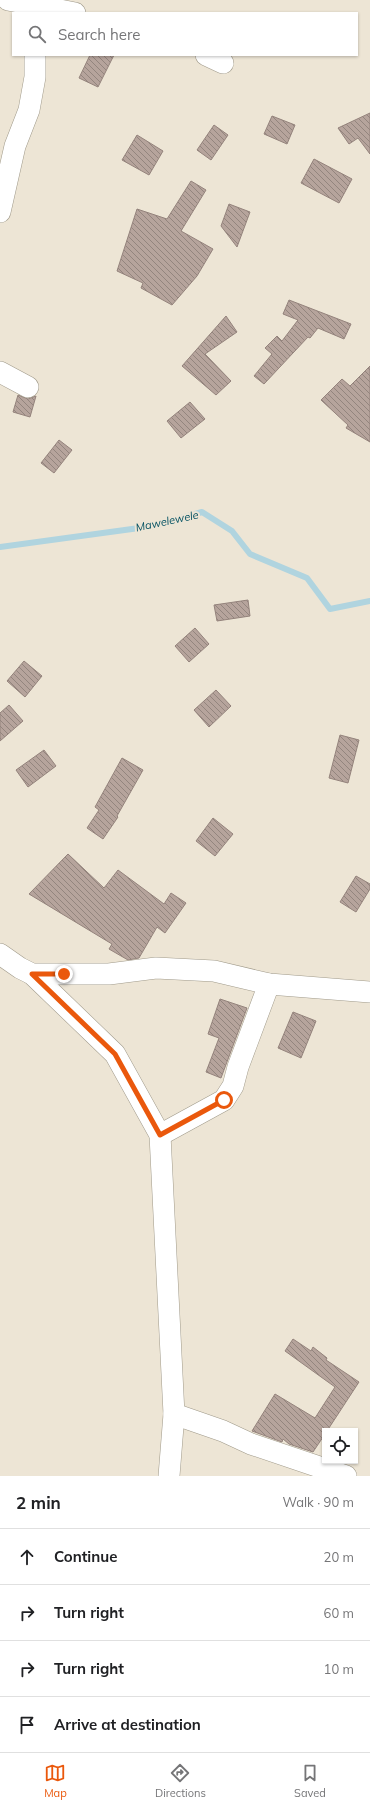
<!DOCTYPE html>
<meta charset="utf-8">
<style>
body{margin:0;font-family:Mulish,sans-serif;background:#f6f6f6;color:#202124}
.controls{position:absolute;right:12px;bottom:12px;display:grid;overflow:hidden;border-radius:0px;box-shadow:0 1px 3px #0004}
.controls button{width:36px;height:36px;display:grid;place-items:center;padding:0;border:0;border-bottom:1px solid #e0e0e0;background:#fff;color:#202124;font:20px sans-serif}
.stop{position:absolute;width:12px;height:12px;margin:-9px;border:3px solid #ea580c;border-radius:50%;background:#fff}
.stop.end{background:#ea580c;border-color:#fff;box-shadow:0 1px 4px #0008}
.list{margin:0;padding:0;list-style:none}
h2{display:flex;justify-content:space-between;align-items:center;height:52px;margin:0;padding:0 16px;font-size:17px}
h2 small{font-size:13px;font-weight:400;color:#757577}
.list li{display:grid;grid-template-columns:26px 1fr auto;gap:12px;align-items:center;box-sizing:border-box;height:56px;padding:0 16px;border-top:1px solid #e0e0e0}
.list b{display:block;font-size:15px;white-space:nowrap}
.list em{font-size:13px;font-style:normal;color:#757577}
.icon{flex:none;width:22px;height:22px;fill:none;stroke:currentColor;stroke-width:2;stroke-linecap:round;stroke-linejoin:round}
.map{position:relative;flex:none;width:370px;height:1476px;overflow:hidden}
.search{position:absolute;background:#fff;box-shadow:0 1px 3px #0004;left:12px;right:12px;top:12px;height:44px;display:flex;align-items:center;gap:10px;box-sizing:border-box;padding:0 14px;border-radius:0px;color:#757577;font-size:15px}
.sheet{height:276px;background:#fff}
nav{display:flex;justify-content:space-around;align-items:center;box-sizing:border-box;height:56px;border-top:1px solid #e0e0e0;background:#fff;font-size:11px;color:#757577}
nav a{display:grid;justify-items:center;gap:2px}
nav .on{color:#ea580c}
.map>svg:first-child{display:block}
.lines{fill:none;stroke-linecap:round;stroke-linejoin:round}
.stream{stroke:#b0d4df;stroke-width:6}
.building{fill:url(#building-back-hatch);stroke:#94837c}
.minor-casing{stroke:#a09a8a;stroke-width:22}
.minor{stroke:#fff;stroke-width:21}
.route{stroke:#ea580c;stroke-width:5}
.labels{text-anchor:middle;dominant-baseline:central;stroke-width:4;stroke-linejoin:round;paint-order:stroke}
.water-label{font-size:11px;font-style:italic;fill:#035162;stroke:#ede5d5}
</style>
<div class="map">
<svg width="370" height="1476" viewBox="0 0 370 1476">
<defs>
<pattern id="building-back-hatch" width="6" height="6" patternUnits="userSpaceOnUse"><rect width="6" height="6" fill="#b6a49c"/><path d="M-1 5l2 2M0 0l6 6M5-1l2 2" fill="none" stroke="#93857e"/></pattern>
</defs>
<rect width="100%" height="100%" fill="#ede5d5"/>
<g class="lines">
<path class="stream" d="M0,547L154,526L202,512L232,531L250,554L307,578L330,609L370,601"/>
</g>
<g class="building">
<path d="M90,55H114L98,87L79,78Z"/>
<path d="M370,113V154L358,138L349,144L338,128Z"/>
<path d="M272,116L295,125L287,144L264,134Z"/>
<path d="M214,125L228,135L211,160L197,150Z"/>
<path d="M137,135L163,151L149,175L122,160Z"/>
<path d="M314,159L352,179L339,203L301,183Z"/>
<path d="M191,181L206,190L181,231L213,249L197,276L172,305L141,288L143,283L117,271L137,209L167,219Z"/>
<path d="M229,204L250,212L237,247L221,226Z"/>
<path d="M289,300L351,324L344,339L318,328L310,338L308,337L264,384L254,376L272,354L265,348L277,336L282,341L298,320L283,314Z"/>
<path d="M226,316L237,332L205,354L231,381L216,395L182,366Z"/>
<path d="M370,366V442L346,428L348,425L321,400L342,379L350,386Z"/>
<path d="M18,395L28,399L36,396L30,417L13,412Z"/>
<path d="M190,402L205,419L181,438L167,421Z"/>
<path d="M59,440L72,450L54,473L41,463Z"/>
<path d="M248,600L250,616L217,621L214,605Z"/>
<path d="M195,628L209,644L189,662L175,646Z"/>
<path d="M24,661L42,676L25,697L7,681Z"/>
<path d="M216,690L231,706L209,727L194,710Z"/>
<path d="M9,705L23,721L0,741V713Z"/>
<path d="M340,735L359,740L348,783L329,778Z"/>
<path d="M44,750L56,766L28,787L16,770Z"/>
<path d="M122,758L143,770L117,816L118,817L103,839L87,828L99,810L95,807Z"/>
<path d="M213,818L233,834L215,856L196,841Z"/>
<path d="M68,854L104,888L118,870L164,904L171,893L186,903L165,933L157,927L139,958L128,960L109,949L112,944L29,894Z"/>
<path d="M356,876L370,884V889L356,912L340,902Z"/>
<path d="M220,999L247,1008L221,1078L206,1072L219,1038L208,1034Z"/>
<path d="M293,1012L316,1021L301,1058L278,1048Z"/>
<path d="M293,1339L311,1351L313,1347L327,1358L326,1360L359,1382L327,1431H325V1434L313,1452L289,1444L283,1439L282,1442L252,1431L275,1394L315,1418L335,1387L285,1351Z"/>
</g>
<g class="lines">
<g class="minor-casing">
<g id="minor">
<path d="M8,0L75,13"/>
<path d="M206,55L223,63"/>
<path d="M0,212L15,146L29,110L35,77V55"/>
<path d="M0,372L28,387"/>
<path d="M0,954L20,968L32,974H109L156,968L214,971L269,984L370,992"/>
<path d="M32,974L115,1054L160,1135L174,1414L169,1476"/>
<path d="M160,1135L224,1100L233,1086L238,1067L269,984"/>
<path d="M174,1414L223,1431L251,1444L346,1476"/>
</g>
</g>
<use href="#minor" class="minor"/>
</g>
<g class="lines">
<path class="route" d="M64,974H32L115,1054L160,1135L224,1100"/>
</g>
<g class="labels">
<g class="water-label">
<text transform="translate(167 521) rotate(-12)">Mawelewele</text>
</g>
</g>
</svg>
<div class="controls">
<button><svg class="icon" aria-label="locate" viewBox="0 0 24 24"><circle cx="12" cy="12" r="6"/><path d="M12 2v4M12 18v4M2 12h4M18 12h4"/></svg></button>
</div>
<div class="stop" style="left:224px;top:1100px"></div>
<div class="stop end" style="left:64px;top:974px"></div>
<div class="search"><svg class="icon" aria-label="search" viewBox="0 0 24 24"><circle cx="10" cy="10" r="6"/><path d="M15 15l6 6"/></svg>Search here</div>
</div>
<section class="sheet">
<h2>2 min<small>Walk · 90 m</small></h2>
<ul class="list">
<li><svg class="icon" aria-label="ahead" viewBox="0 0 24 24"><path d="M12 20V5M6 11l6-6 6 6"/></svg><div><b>Continue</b></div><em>20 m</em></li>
<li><svg class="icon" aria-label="right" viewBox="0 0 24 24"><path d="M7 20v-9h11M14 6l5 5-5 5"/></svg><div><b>Turn right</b></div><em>60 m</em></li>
<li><svg class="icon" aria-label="right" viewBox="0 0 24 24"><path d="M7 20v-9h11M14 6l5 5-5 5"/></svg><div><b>Turn right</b></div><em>10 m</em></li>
<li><svg class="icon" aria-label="arrive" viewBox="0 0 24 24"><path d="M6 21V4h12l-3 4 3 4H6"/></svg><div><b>Arrive at destination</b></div></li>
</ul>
</section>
<nav>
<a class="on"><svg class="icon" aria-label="map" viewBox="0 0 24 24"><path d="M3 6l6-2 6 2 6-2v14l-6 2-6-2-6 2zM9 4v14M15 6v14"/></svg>Map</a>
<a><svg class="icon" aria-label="directions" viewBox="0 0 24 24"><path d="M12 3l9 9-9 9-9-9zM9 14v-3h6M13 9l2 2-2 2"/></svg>Directions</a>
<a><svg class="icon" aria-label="saved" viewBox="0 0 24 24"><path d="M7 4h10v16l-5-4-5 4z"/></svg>Saved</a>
</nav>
